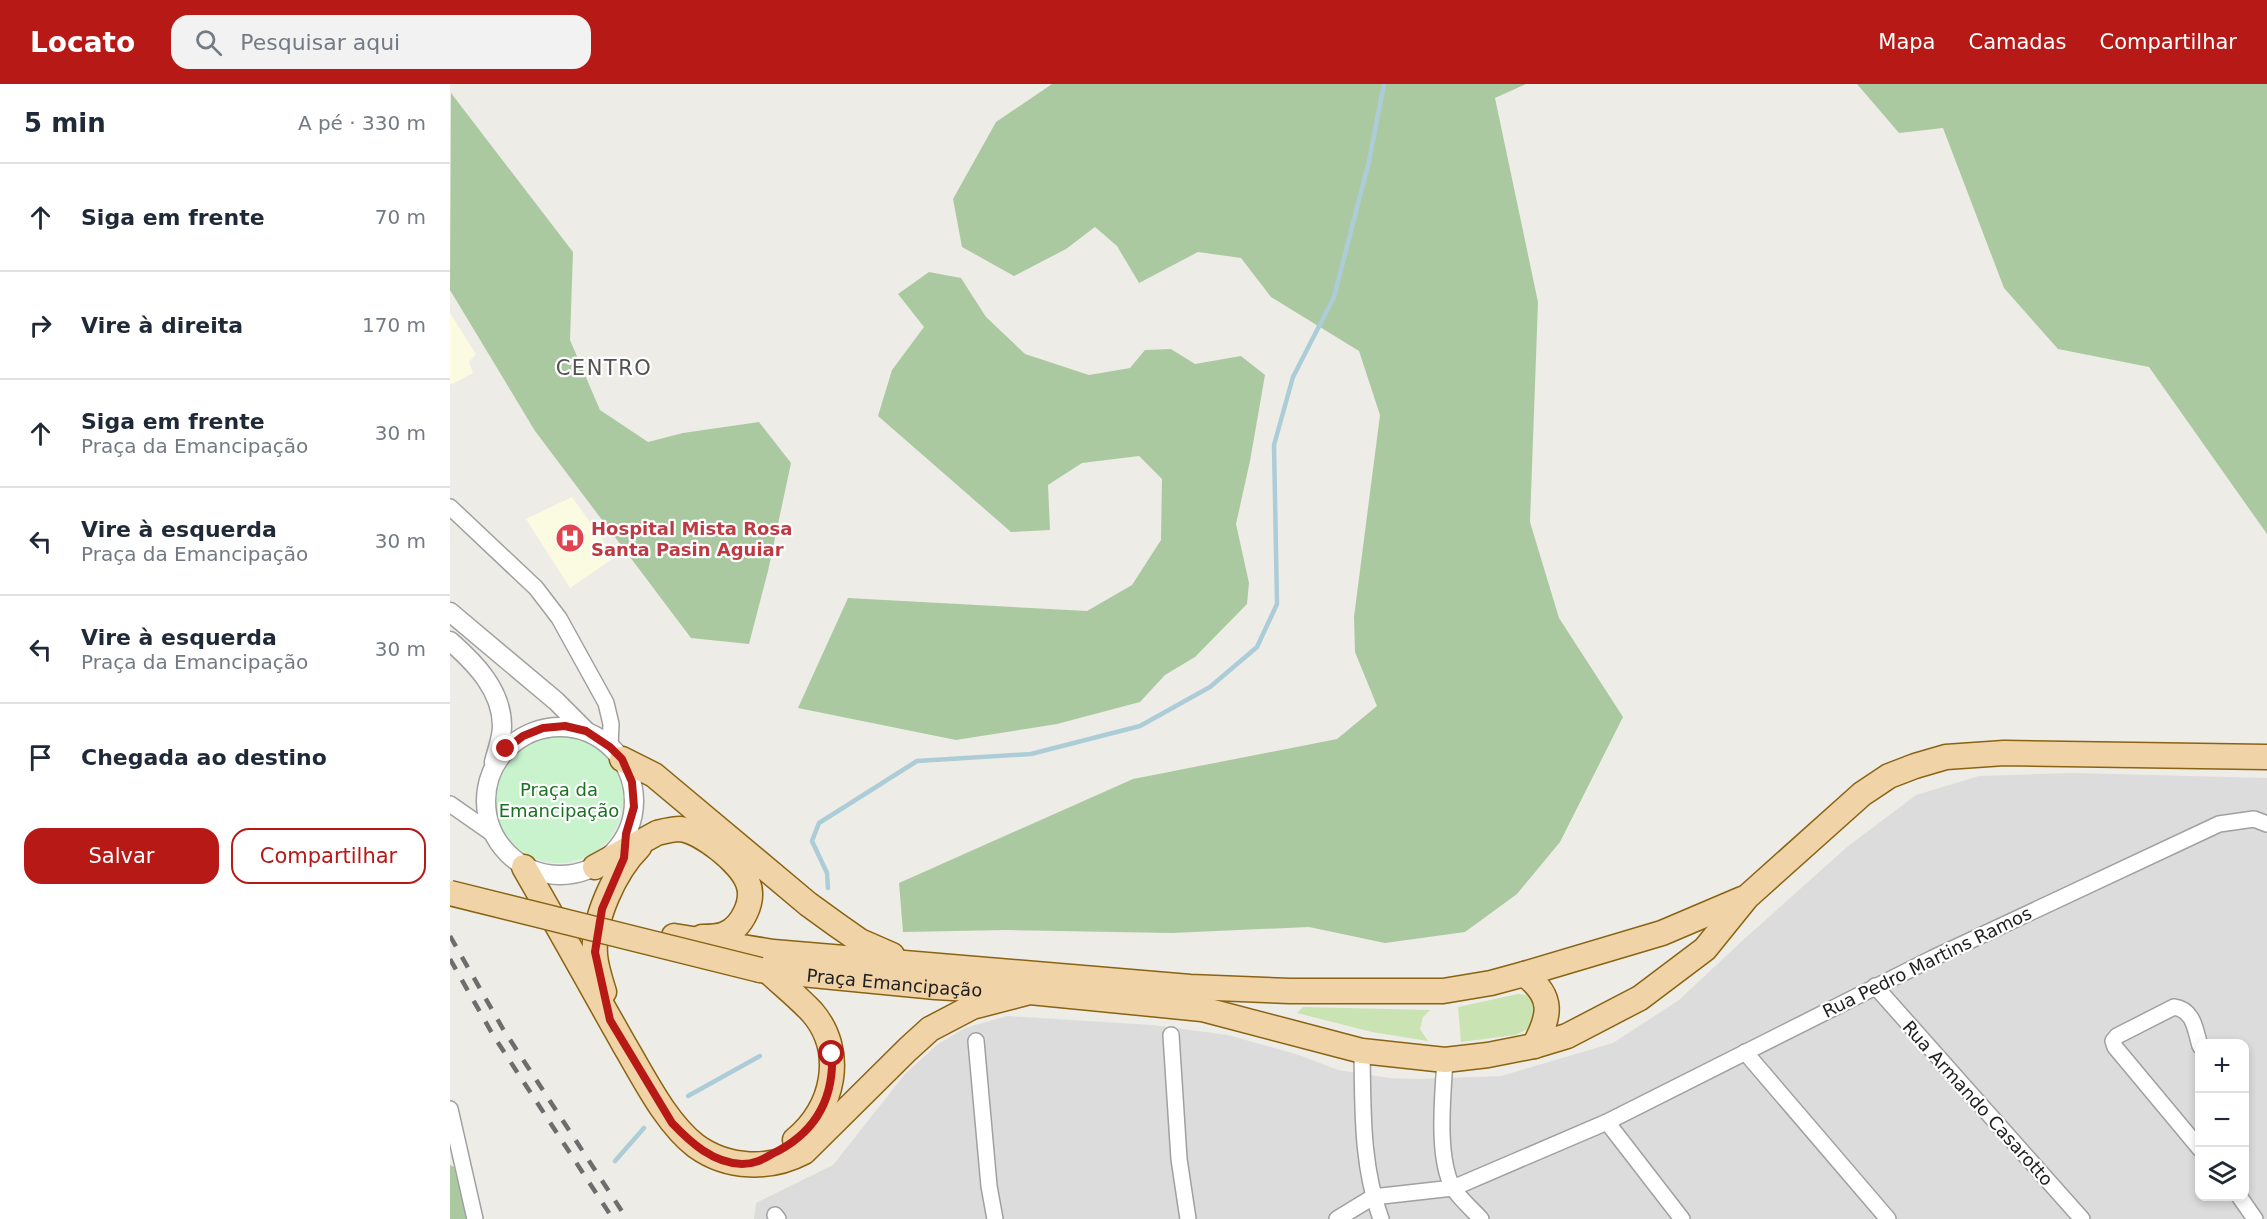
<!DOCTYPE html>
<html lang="pt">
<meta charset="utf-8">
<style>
body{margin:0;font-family:"DejaVu Sans",sans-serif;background:#f2f2f3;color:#1f2937}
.controls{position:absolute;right:18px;bottom:18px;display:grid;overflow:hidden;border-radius:12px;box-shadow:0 3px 9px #0003}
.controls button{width:54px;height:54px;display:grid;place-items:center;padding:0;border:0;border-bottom:2px solid #e0e1e3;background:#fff;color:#1f2937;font:30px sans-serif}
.stop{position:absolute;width:18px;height:18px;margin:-14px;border:4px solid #b71917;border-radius:50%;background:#fff}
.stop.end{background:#b71917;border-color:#fff;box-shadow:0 2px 6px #0008}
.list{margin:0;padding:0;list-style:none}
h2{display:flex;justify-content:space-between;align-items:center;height:78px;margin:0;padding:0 24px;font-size:26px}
h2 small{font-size:20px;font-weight:400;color:#747a83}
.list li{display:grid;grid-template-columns:39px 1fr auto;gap:18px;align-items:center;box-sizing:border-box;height:108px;padding:0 24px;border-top:2px solid #e0e1e3}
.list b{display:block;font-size:22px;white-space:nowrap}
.list p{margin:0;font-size:20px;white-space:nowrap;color:#747a83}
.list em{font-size:20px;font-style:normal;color:#747a83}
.actions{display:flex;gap:12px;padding:18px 24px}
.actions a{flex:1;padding:14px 0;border:2px solid #b71917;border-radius:18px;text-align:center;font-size:21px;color:#b71917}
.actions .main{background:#b71917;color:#fff}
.icon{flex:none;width:33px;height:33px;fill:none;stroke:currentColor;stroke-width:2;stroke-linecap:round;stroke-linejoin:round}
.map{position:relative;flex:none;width:1817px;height:1135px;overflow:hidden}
header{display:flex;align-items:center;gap:36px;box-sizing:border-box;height:84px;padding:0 30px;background:#b71917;color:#fff}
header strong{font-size:28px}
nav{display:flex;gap:33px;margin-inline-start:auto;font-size:21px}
.search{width:420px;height:54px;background:#f2f2f3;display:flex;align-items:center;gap:15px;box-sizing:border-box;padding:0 21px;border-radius:18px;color:#747a83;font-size:22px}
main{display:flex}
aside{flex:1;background:#fff}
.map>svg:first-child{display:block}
.residential{fill:#dddcdc;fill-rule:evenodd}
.education{fill:#fbfbe2}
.grass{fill:#c9e3b2}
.forest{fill:#abc9a0}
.park{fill:#c8f3cc}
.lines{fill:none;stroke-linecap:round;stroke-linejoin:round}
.stream{stroke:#accdd7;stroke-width:4.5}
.minor-casing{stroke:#a0a0a0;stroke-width:18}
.tertiary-casing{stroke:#a0a0a0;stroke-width:21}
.primary-casing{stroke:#896311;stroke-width:27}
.minor{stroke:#fff;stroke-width:15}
.tertiary{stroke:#fff;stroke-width:18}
.primary{stroke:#f1d3a8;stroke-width:24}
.rail{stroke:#6d6d6d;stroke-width:4.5;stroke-dasharray:12 12;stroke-linecap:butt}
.primary-bridge-casing{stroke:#896311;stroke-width:27;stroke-linecap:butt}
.primary-bridge{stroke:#f1d3a8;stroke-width:24}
.route{stroke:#b71917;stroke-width:8}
.labels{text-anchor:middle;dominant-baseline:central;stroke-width:4.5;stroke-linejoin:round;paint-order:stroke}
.health-label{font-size:18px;font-weight:bold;fill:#be3a42;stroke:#fff;text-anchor:start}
.park-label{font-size:18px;fill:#187121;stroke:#fff}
.street-label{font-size:18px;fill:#1f1f1f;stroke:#fff}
.quarter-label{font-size:21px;letter-spacing:1.5px;fill:#525252;stroke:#fff}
</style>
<header>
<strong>Locato</strong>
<div class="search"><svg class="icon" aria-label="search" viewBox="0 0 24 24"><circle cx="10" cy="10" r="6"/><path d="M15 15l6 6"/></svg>Pesquisar aqui</div>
<nav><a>Mapa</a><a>Camadas</a><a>Compartilhar</a></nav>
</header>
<main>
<aside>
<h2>5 min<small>A pé · 330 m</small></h2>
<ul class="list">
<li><svg class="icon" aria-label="ahead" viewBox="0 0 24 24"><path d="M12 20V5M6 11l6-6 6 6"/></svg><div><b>Siga em frente</b></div><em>70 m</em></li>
<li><svg class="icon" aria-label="right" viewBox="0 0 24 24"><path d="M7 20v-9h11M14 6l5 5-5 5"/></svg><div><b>Vire à direita</b></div><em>170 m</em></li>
<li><svg class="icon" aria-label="ahead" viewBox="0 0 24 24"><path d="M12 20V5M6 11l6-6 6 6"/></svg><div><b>Siga em frente</b><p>Praça da Emancipação</p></div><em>30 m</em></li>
<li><svg class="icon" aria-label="left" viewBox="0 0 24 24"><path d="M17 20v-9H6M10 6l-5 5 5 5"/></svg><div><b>Vire à esquerda</b><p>Praça da Emancipação</p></div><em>30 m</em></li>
<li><svg class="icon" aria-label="left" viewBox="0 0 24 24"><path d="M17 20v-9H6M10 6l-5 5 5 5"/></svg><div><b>Vire à esquerda</b><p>Praça da Emancipação</p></div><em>30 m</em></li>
<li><svg class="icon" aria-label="arrive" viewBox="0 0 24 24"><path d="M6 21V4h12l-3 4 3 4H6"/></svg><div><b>Chegada ao destino</b></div></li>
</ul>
<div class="actions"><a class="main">Salvar</a><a>Compartilhar</a></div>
</aside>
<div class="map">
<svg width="1817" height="1135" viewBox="0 0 1817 1135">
<rect width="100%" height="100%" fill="#eeece6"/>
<path class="residential" d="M1623,689L1817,694V1135H304L306,1119L383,1081L455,990L488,960L515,944L557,932L702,941L778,951L849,971L888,986L939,994L968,995L1051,992L1163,959L1229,916L1292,857L1397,763L1466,711L1529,692ZM1750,960H1794V1112H1750Z"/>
<g class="education">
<path d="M0,229L26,270L19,278L23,289L0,301Z"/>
<path d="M122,413L165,473L120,504L76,435Z"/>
</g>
<g class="grass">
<path d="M1068,910L1085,912L1089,940L1065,951L1011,958L1008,923Z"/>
<path d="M853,923L980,926L973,933L970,945L978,957L922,948L847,929Z"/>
</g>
<g class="forest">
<path d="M602,0H1076L1045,14L1088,218L1080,438L1109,534L1173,633L1110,758L1067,810L1015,848L935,859L859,843L722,849L556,846L453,848L449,799L683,695L887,655L927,622L905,568L904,533L930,331L909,267L821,213L791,174L748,168L689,199L667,162L645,143L616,165L564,192L512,163L503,115L546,38Z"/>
<path d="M1407,0H1817V450L1699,283L1608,265L1554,204L1493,44L1449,49Z"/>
<path d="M1,9L123,168L120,256L150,326L198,358L233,349L309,338L341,379L318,487L299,560L241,554L85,347L0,206Z"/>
<path d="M479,188L511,194L536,233L575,270L639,291L680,284L695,266L721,265L745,280L791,272L815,291L800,377L786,440L799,499L797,520L745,573L715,591L690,618L607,640L506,656L348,624L398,514L637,527L682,501L711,456L712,395L689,372L632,379L598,401L600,446L561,448L428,332L442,286L474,243L448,210Z"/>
<path d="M0,1081L4,1083L17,1135H0Z"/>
</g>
<circle class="park" cx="109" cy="715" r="64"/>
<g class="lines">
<g class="stream">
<path d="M378,804L377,789L362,757L369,739L467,677L581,670L690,642L760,603L807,563L827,520L824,361L843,293L884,213L919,77L934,0"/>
<path d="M238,1012L310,972"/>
<path d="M165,1077L194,1044"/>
</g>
<g class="minor-casing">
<g id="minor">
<path d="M0,423L86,504L109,534L156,619L161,640L160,663"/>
<path d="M0,720L43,750"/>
<path d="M1425,902L1632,1135"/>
<path d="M721,951L729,1075L738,1135"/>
<path d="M526,957L539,1102L545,1135"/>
<path d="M1750,962C1745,945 1744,926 1724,923L1667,952L1663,957L1665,963L1750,1065"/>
<path d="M912,967C913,1024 911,1081 931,1135"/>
<path d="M1295,968L1438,1135"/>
<path d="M995,976C993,1010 986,1073 1003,1104C1010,1115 1022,1125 1031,1135"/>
<path d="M0,1025L25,1135"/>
<path d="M1157,1038L1232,1135"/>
<path d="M1789,1112L1805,1135"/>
<path d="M325,1131L328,1135"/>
<path d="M887,1135L923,1113L1003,1104L1157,1038L1483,874L1769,740L1804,735L1817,740"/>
</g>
</g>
<g class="tertiary-casing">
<g id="tertiary">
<path d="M0,528L106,617L136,647"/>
<path d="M0,557C25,579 52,606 52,642C52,654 47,666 44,678"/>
<circle cx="110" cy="717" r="74"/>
</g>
</g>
<g class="primary-casing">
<g id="primary">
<path d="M172,675L204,691L358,820L387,841L410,857L442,871"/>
<path d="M74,783C108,842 141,902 175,962C194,994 216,1039 246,1062C278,1085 320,1086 354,1068L458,965L480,945L522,923L580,908L752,925L912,967L995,976L1038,971L1084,962L1117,952L1190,914L1255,865L1297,813L1412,710L1439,692L1465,682L1496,673L1554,669L1817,673"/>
<path d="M145,783L207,749C215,747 222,745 230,745C251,747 291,779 298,799C305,817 292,843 275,850C268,853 260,853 252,853"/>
<path d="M224,852L323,868L740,903L840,907H993L1041,899L1074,890L1212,849L1292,815"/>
<path id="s1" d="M310,886L486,903L555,907"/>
<path d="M320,889C334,902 349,914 362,928C396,967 384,1025 345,1056"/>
<path d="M1074,890C1105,913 1100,932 1084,962"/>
<path d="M154,908C150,895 146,883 145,871C142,836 165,787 189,763"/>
</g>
</g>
<use href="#minor" class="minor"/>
<use href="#tertiary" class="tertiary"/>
<use href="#primary" class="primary"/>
<g class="rail">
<path d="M0,852L53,945L177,1135"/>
<path d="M0,875L43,951L163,1135"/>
</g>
<g class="primary-bridge-casing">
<path id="primary-bridge" d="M0,809L310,886"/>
</g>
<use href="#primary-bridge" class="primary-bridge"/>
</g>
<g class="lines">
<path class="route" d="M56,665L73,652L93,644L115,642L136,647L160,663L172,675L182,698L184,723L176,750L174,774L152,825L145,868L160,936L222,1039C241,1059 263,1079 292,1080C304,1080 312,1076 322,1070C364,1050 384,1016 382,970"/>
</g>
<defs>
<g id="hospital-disc" transform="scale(1.5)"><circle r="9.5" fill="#e0444e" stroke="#fff"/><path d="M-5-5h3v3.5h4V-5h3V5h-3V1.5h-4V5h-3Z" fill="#fff"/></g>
</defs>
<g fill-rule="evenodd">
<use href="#hospital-disc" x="120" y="454"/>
</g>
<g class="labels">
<g class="health-label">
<text x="141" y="444">Hospital Mista Rosa<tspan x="141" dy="21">Santa Pasin Aguiar</tspan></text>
</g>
<g class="park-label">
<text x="109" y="705">Praça da<tspan x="109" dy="21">Emancipação</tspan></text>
</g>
<g class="street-label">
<text transform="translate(1477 878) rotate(-26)">Rua Pedro Martins Ramos</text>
<text stroke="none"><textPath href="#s1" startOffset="135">Praça Emancipação</textPath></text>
<text transform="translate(1528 1019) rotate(48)">Rua Armando Casarotto</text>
</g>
<g class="quarter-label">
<text x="154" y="284">CENTRO</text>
</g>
</g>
</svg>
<div class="controls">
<button>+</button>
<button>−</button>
<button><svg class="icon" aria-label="layers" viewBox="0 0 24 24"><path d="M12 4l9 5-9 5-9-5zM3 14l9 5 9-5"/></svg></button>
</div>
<div class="stop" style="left:382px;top:970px"></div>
<div class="stop end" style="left:56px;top:665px"></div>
</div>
</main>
